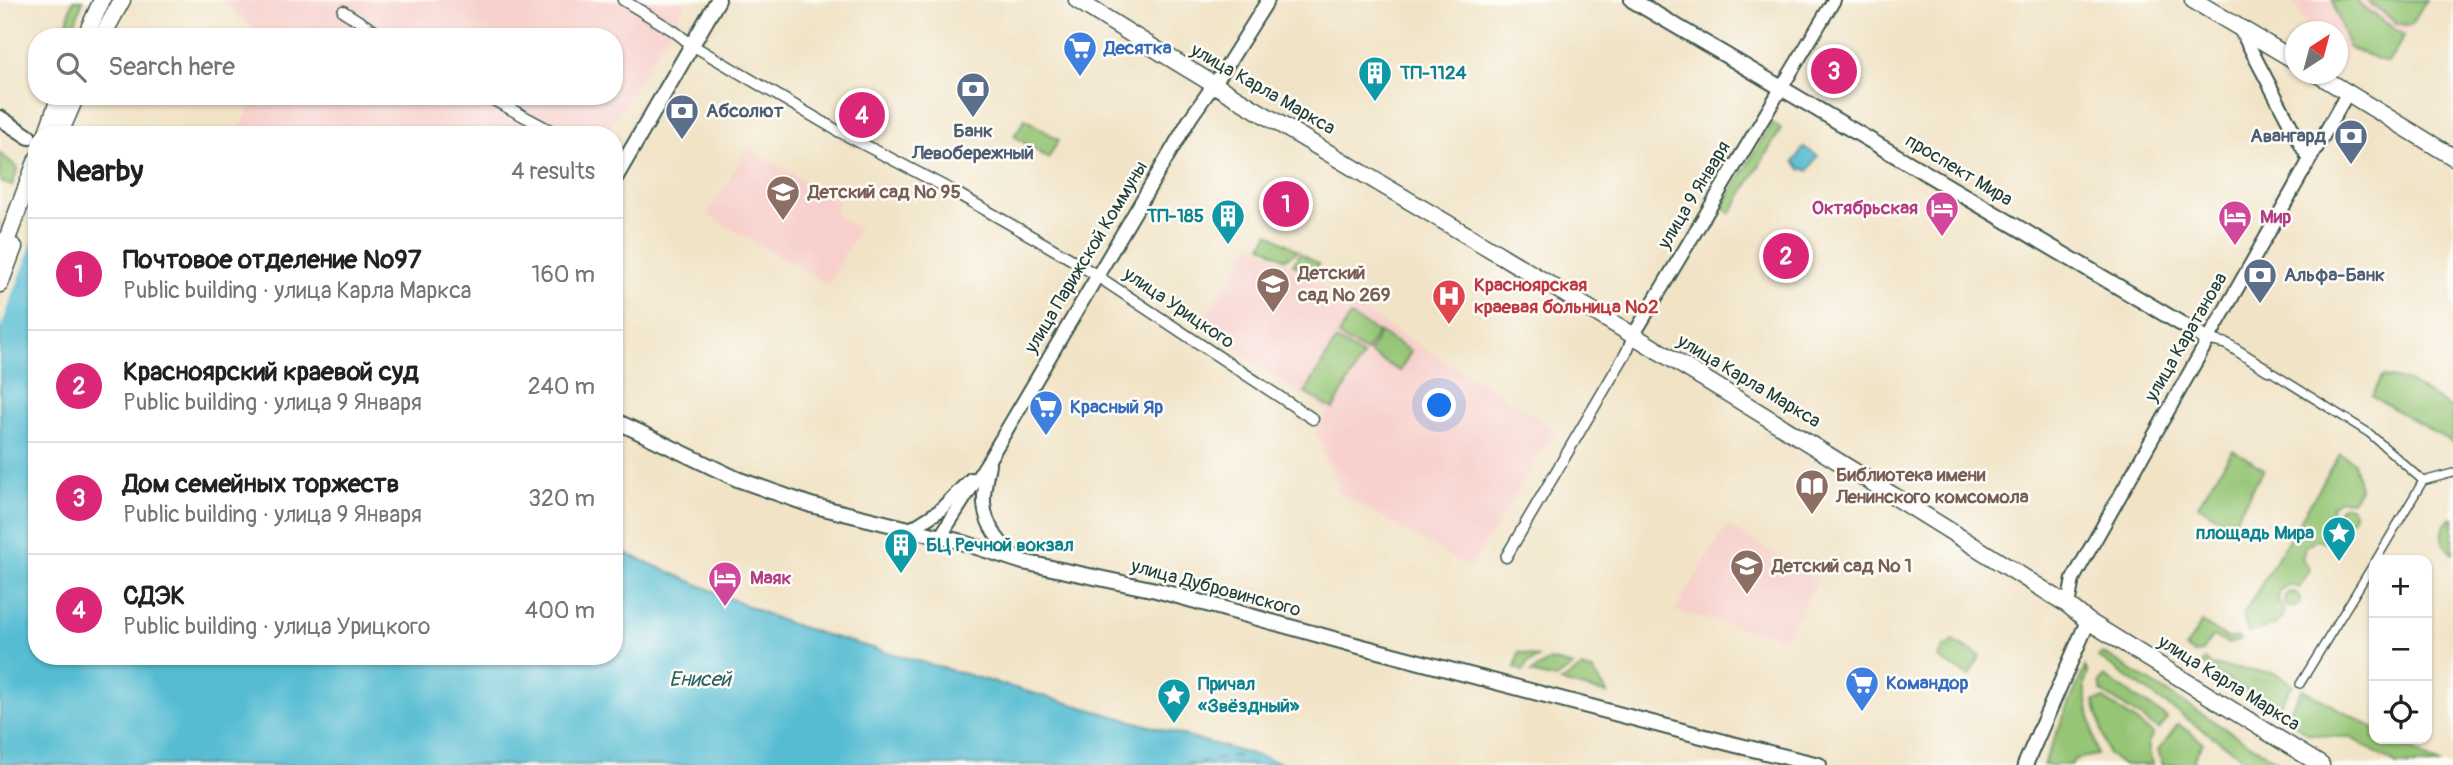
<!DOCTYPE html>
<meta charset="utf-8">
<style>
body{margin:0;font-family:Pangolin,sans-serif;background:#f6f6f6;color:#202124}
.controls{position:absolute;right:21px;bottom:21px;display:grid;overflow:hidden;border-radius:14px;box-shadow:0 2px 5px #0004}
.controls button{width:63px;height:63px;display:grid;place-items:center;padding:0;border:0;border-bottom:2px solid #e0e0e0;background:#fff;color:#202124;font:35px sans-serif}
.compass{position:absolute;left:2285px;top:21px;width:63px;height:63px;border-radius:50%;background:#fff;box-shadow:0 2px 5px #0004;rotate:36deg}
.you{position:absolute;left:1440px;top:406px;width:24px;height:24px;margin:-18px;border:5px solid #fff;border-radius:50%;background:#1a73e8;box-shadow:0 0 0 10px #1a73e833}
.badge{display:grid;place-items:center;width:46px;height:46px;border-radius:50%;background:#db2777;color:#fff;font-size:23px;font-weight:700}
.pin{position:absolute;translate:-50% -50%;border:4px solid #fff;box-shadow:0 2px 7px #0006}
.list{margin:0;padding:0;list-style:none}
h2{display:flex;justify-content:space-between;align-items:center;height:91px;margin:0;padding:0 28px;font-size:30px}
h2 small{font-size:23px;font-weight:400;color:#757577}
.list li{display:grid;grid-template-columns:46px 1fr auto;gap:21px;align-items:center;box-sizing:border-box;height:112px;padding:0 28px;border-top:2px solid #e0e0e0}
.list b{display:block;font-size:26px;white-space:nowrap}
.list p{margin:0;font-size:23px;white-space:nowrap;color:#757577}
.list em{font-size:23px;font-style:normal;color:#757577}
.icon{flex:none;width:38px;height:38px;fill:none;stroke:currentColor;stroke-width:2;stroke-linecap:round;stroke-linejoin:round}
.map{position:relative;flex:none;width:2453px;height:765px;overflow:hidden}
.search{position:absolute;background:#fff;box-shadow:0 2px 5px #0004;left:28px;top:28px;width:595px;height:77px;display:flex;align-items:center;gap:18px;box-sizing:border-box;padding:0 24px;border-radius:28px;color:#757577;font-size:26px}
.panel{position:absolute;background:#fff;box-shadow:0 2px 5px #0004;left:28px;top:126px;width:595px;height:539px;border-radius:28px}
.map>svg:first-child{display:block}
.built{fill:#f7d0cc}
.green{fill:#95c575;stroke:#5a8154;stroke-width:2}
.water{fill:#54bcd2;stroke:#3a7c83;stroke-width:2}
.pier{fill:#f1e3c6}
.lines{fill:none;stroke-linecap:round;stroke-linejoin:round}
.ferry{stroke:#2f6363;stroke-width:2;stroke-dasharray:9 7;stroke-linecap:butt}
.pedestrian-casing{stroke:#3e564a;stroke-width:10}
.minor-casing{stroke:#3e564a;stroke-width:13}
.tertiary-casing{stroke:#3e564a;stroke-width:16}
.secondary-casing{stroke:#3e564a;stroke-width:18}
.primary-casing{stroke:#3e564a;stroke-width:19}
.trunk-casing{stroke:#3e564a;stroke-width:19}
.pedestrian{stroke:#fff;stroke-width:7}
.minor{stroke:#fff;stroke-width:10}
.tertiary{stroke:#fff;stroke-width:12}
.secondary{stroke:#fff;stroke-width:14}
.primary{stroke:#fff;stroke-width:16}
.trunk{stroke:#fff;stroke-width:16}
.labels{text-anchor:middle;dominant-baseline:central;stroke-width:5;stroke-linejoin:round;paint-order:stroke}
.shop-label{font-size:19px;font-weight:bold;fill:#366cbe;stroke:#fdfcf7;text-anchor:start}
.culture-label{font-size:19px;font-weight:bold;fill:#0d838f;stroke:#fdfcf7;text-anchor:start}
.street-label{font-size:19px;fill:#1f3d34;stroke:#fdfcf7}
.service-label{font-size:19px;font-weight:bold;fill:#4e5e75;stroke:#fdfcf7;text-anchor:start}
.education-label{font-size:19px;font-weight:bold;fill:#785e54;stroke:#fdfcf7;text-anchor:start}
.hotel-label{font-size:19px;font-weight:bold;fill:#b23c85;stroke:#fdfcf7;text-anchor:start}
.health-label{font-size:19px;font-weight:bold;fill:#be3a42;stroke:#fdfcf7;text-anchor:start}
.water-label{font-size:21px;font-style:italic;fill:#2f6363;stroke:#fdfcf7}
</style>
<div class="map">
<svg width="2453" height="765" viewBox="0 0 2453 765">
<rect width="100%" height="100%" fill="#fdfcf7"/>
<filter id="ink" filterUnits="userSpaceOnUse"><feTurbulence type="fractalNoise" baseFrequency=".0143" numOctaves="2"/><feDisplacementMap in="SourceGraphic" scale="14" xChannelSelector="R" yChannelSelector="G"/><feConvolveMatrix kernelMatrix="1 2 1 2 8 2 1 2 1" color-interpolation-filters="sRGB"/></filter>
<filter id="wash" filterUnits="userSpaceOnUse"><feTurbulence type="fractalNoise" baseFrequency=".00686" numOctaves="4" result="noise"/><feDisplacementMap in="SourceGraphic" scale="28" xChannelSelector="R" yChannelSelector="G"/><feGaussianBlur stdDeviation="1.57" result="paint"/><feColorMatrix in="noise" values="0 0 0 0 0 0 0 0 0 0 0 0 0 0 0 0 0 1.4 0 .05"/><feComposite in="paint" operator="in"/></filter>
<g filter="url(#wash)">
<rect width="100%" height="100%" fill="#f1e3c6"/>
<g class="built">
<path d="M223,0H688L606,135H220L223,129L237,132L257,96H614V37H261Z"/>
<path d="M2293,0H2427L2388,63L2349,48L2339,69L2338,68V32L2309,31Z"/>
<path d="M748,148L840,202L834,214L859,229L828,284L707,215Z"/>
<path d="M1252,243L1556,429L1470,568L1340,493L1316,433L1328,412L1199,326Z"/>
<path d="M1727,525L1818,581L1783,638L1675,611Z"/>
</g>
<g class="green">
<path d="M73,0H83L70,37H63Z"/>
<path d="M2332,0H2354L2404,36L2388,63L2349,48Z"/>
<path d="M2366,0H2426L2411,25L2398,24Z"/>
<path d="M1025,119L1059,140L1048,158L1014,136Z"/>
<path d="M1772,123L1781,129L1731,213L1723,208L1724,204Z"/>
<path d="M0,153L18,168L12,186L0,181Z"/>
<path d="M1269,233L1298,251L1285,259L1262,245Z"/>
<path d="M1300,253L1319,264L1312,275L1293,264Z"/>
<path d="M1350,316L1378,332L1366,352L1338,336Z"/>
<path d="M1380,333L1411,351L1400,371L1369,353Z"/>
<path d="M1336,340L1363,356L1333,409L1305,393Z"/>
<path d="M2382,377L2405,380L2453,409V443L2372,396Z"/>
<path d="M2233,450L2264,469L2231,526L2198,505Z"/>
<path d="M2340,454L2354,462L2360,489L2352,501L2340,500L2332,506L2331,516L2338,526L2327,543L2315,540L2305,547L2302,559L2310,570L2299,588L2289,584L2279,591L2278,602L2285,611L2277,624L2248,634L2243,615Z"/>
<circle cx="2346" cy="514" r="8"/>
<path d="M2453,518V554C2439,544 2437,526 2453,518Z"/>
<circle cx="2292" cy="600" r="8"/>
<path d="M2202,622L2228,639L2238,637L2240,640L2228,644L2213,636L2202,652L2194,653L2186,648Z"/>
<path d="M1953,641L1980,656L1969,676L1938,658L1945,646L1948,648Z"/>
<path d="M1519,652L1538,658L1528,663L1523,671L1515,668Z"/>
<path d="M2103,653L2284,765H2255L2245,759L2098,657Z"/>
<path d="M1550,660L1573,666L1555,679L1531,673Z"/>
<path d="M2205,660L2211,665L2275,673L2293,684L2274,713L2247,696L2248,692L2202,664Z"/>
<path d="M2085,667L2088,673L2084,685L2097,755L2075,759L2071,765H2043Z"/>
<path d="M1581,668L1593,671L1608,694L1561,682Z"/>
<path d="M2104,676L2167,718L2159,730L2101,691L2099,683Z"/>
<path d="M2302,689L2374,728V739H2394L2439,765H2397L2351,738L2309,734L2285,718Z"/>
<path d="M2104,699L2153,734L2148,743L2152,765H2122L2108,754L2094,701Z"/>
<path d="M2178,724L2203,742L2194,758L2195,765H2163L2158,751Z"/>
</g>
<g class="water">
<path d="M1804,147L1818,156L1808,171L1803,168L1801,170L1794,162Z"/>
<path d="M0,221L37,241V656H614V548L780,620L819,633L1289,765H0Z"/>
</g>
<path class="pier" d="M1,217L35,235L0,330V218Z"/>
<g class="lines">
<path class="ferry" d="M1183,765L1251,753"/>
</g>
</g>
<g filter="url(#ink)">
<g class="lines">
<g class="pedestrian-casing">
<g id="pedestrian">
<path d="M2268,370L2369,433L2423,481L2453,473"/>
<path d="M2376,560L2423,481"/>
<path d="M2300,684L2374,563"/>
</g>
</g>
<g class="minor-casing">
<g id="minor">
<path d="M623,0L674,31L692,45L838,131L951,190L1076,262L1313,419"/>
<path d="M343,11L384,37"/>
<path d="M486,96L559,135"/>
<path d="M2207,339L2227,344L2268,370"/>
<path d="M1506,557L1627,351L1633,336"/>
</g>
</g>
<g class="tertiary-casing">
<g id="tertiary">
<path d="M2239,27L2309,160"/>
<path d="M1633,336L1834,0"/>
<path d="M989,464C987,476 983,491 984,503C985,527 1002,545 1018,560"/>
<path d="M909,530L939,511L971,479"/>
<path d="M940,537L990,458L1191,117L1226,67L1268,0"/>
<path d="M2068,605L2073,579L2348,92"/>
</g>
</g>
<g class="secondary-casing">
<g id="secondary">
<path d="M1632,0L2207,339"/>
<path d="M0,118L29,137"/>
<path d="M614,180L718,0"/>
<path d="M614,420L737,479L811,505L958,541L1023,562L1156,590L1359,646L1732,744L1819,765"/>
<path d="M2025,765L2088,621"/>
</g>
</g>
<g class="primary-casing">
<g id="primary">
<path d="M1077,0C1218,90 1364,173 1507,259C1695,372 1882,488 2068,605L2088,621L2321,765"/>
<path d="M2193,0L2296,61"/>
<path d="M2317,74L2453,157"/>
</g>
</g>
<g class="trunk-casing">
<g id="trunk">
<path d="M85,37L102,0"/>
<path d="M102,37L122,0"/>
<path d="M46,135L60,96"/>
<path d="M59,135L76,96"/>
<path d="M0,258L37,159"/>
<path d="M0,284L14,247"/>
</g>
</g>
<use href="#pedestrian" class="pedestrian"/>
<use href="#minor" class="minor"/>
<use href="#tertiary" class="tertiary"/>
<use href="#secondary" class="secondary"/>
<use href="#primary" class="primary"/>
<use href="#trunk" class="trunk"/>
</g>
</g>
<defs>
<g id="supermarket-pin" transform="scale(1.75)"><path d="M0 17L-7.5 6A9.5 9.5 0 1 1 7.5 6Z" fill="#3f7fe0" stroke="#fdfcf7"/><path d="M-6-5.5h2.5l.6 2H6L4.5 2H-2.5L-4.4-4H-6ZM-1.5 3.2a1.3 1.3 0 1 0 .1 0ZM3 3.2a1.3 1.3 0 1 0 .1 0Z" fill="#fff"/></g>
<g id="building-pin" transform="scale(1.75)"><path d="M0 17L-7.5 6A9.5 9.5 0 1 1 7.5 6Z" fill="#0f9aa8" stroke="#fdfcf7"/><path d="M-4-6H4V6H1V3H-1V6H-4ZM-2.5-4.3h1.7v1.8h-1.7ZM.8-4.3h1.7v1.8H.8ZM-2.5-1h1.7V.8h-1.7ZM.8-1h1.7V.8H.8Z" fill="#fff"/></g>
<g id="bank-pin" transform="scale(1.75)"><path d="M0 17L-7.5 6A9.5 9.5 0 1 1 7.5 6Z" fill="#5c6f8a" stroke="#fdfcf7"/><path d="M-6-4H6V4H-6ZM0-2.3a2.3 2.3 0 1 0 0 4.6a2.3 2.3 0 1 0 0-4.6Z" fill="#fff"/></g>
<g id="school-pin" transform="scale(1.75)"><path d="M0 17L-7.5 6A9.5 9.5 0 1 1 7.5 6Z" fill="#8d6e63" stroke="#fdfcf7"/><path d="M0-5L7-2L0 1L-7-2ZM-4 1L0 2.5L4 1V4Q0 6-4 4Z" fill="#fff"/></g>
<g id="hotel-pin" transform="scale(1.75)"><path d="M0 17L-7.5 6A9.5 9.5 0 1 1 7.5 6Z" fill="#d1479c" stroke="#fdfcf7"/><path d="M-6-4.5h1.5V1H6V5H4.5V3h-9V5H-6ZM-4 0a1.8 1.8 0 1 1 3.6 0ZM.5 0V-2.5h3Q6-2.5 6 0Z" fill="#fff"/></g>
<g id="hospital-pin" transform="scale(1.75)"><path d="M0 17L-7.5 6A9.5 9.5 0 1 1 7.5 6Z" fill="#e0444e" stroke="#fdfcf7"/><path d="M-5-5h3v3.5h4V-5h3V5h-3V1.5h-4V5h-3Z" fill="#fff"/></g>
<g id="library-pin" transform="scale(1.75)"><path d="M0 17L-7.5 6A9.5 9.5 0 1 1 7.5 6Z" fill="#8d6e63" stroke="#fdfcf7"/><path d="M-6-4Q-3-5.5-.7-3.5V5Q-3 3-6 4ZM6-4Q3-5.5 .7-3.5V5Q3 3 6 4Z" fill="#fff"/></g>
<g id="sight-pin" transform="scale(1.75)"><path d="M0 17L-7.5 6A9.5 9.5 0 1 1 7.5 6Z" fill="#0f9aa8" stroke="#fdfcf7"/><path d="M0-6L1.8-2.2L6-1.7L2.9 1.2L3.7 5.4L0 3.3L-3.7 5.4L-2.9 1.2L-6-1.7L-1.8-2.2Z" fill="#fff"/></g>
</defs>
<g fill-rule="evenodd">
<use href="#supermarket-pin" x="1080" y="48"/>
<use href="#building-pin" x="1375" y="73"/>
<use href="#bank-pin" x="973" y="89"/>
<use href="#bank-pin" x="682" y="111"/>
<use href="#bank-pin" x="2351" y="136"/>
<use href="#school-pin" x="783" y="192"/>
<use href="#hotel-pin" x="1942" y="208"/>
<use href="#building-pin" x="1228" y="216"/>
<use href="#hotel-pin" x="2235" y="217"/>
<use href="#bank-pin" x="2260" y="275"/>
<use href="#school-pin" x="1273" y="284"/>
<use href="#hospital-pin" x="1449" y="296"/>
<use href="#supermarket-pin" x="1046" y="407"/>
<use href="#library-pin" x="1812" y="486"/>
<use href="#sight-pin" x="2339" y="533"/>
<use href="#building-pin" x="901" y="545"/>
<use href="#school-pin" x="1747" y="566"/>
<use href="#hotel-pin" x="725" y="578"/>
<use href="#supermarket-pin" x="1862" y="683"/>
<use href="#sight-pin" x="1174" y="695"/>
</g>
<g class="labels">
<g class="shop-label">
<text x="1104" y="48">Десятка</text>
<text x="1070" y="407">Красный Яр</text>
<text x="1886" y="683">Командор</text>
</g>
<g class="culture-label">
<text x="1400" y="73">ТП-1124</text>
<text x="1204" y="216" text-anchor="end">ТП-185</text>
<text x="2314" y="533" text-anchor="end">площадь Мира</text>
<text x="926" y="545">БЦ Речной вокзал</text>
<text x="1198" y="684">Причал<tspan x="1198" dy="22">«Звёздный»</tspan></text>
</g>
<g class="street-label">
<text transform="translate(1263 89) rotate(30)">улица Карла Маркса</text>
<text transform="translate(1959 170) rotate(31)">проспект Мира</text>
<text transform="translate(1694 195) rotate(-59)">улица 9 Января</text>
<text transform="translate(1086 257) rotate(-59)">улица Парижской Коммуны</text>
<text transform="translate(1179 308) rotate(34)">улица Урицкого</text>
<text transform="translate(2186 337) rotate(-60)">улица Каратанова</text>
<text transform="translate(1749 381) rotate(31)">улица Карла Маркса</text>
<text transform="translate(1216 588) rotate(15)">улица Дубровинского</text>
<text transform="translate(2229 683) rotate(32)">улица Карла Маркса</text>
</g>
<g class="service-label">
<text x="706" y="111">Абсолют</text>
<text x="973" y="131" text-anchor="middle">Банк<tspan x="973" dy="22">Левобережный</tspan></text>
<text x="2326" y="136" text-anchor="end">Авангард</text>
<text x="2284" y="275">Альфа-Банк</text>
</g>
<g class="education-label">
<text x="808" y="192">Детский сад № 95</text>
<text x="1298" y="273">Детский<tspan x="1298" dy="22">сад № 269</tspan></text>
<text x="1836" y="475">Библиотека имени<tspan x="1836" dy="22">Ленинского комсомола</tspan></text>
<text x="1772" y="566">Детский сад № 1</text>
</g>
<g class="hotel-label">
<text x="1918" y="208" text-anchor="end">Октябрьская</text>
<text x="2260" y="217">Мир</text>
<text x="750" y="578">Маяк</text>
</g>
<g class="health-label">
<text x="1474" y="285">Красноярская<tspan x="1474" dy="22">краевая больница №2</tspan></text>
</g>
<g class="water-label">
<text x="700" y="679">Енисей</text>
</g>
</g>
</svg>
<div class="controls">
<button>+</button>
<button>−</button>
<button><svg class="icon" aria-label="locate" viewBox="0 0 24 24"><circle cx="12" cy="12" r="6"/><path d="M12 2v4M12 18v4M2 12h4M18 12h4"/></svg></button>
</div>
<svg class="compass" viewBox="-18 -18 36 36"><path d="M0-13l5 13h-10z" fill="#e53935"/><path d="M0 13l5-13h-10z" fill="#757577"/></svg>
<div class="you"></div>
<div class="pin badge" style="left:1286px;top:204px">1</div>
<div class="pin badge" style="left:1786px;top:256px">2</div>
<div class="pin badge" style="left:1834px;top:71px">3</div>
<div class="pin badge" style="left:862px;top:115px">4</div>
<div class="search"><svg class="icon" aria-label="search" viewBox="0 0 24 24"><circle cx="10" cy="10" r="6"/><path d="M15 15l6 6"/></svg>Search here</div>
<section class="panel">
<h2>Nearby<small>4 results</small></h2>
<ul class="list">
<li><span class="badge">1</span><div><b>Почтовое отделение №97</b><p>Public building · улица Карла Маркса</p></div><em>160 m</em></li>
<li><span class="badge">2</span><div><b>Красноярский краевой суд</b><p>Public building · улица 9 Января</p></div><em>240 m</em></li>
<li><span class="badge">3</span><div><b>Дом семейных торжеств</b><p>Public building · улица 9 Января</p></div><em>320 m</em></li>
<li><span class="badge">4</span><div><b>СДЭК</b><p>Public building · улица Урицкого</p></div><em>400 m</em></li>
</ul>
</section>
</div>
